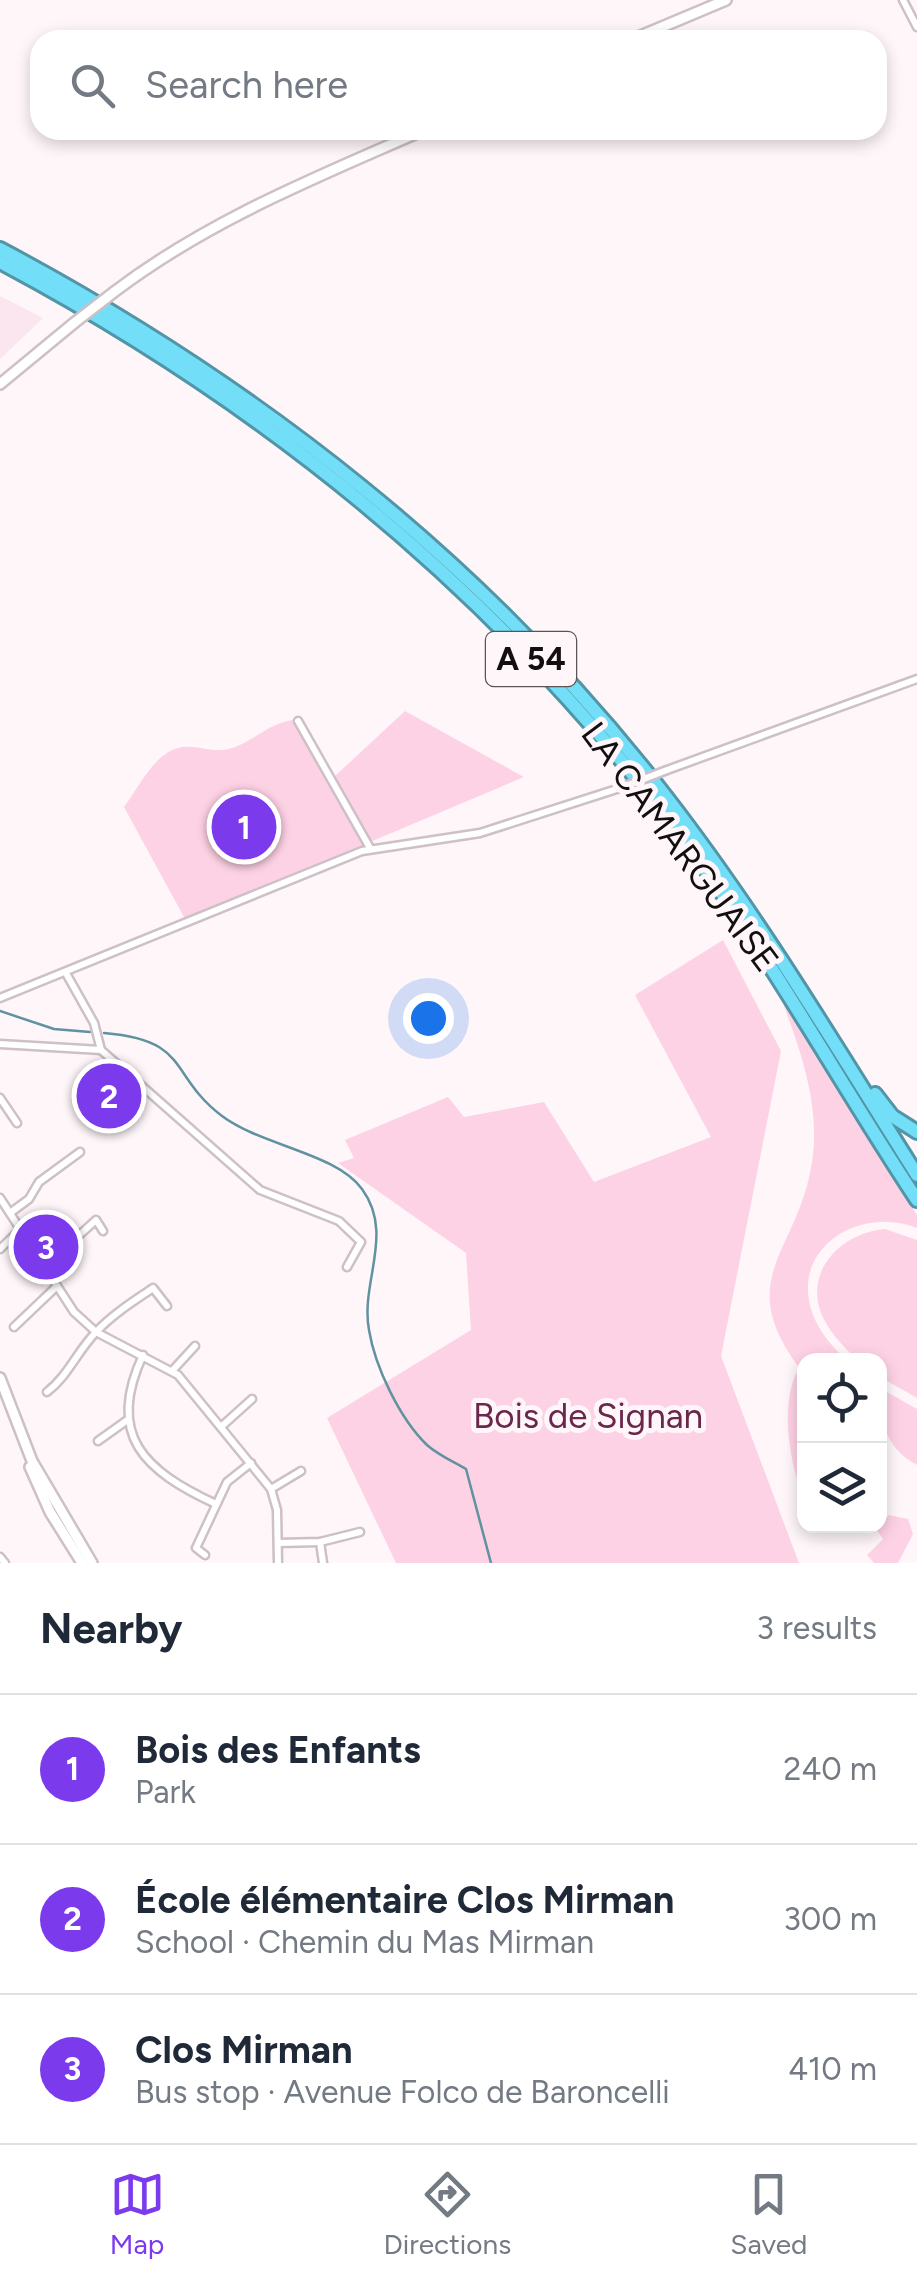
<!DOCTYPE html>
<meta charset="utf-8">
<style>
body{margin:0;font-family:Figtree,sans-serif;background:#f6f6f7;color:#1f2937}
.controls{position:absolute;right:30px;bottom:30px;display:grid;overflow:hidden;border-radius:20px;box-shadow:0 5px 15px #0003}
.controls button{width:90px;height:90px;display:grid;place-items:center;padding:0;border:0;border-bottom:2px solid #e0e1e3;background:#fff;color:#1f2937;font:50px sans-serif}
.you{position:absolute;left:428px;top:1018px;width:35px;height:35px;margin:-25px;border:8px solid #fff;border-radius:50%;background:#1a73e8;box-shadow:0 0 0 15px #1a73e833}
.badge{display:grid;place-items:center;width:65px;height:65px;border-radius:50%;background:#7c3aed;color:#fff;font-size:32px;font-weight:700}
.pin{position:absolute;translate:-50% -50%;border:5px solid #fff;box-shadow:0 2px 10px #0006}
.list{margin:0;padding:0;list-style:none}
h2{display:flex;justify-content:space-between;align-items:center;height:130px;margin:0;padding:0 40px;font-size:42px}
h2 small{font-size:32px;font-weight:400;color:#747a83}
.list li{display:grid;grid-template-columns:65px 1fr auto;gap:30px;align-items:center;box-sizing:border-box;height:150px;padding:0 40px;border-top:2px solid #e0e1e3}
.list b{display:block;font-size:38px;white-space:nowrap}
.list p{margin:0;font-size:32px;white-space:nowrap;color:#747a83}
.list em{font-size:32px;font-style:normal;color:#747a83}
.icon{flex:none;width:55px;height:55px;fill:none;stroke:currentColor;stroke-width:2;stroke-linecap:round;stroke-linejoin:round}
.map{position:relative;flex:none;width:917px;height:1563px;overflow:hidden}
.search{position:absolute;background:#fff;box-shadow:0 5px 15px #0003;left:30px;right:30px;top:30px;height:110px;display:flex;align-items:center;gap:25px;box-sizing:border-box;padding:0 35px;border-radius:30px;color:#747a83;font-size:38px}
.sheet{height:580px;background:#fff}
nav{display:flex;justify-content:space-around;align-items:center;box-sizing:border-box;height:140px;border-top:2px solid #e0e1e3;background:#fff;font-size:28px;color:#747a83}
nav a{display:grid;justify-items:center;gap:5px}
nav .on{color:#7c3aed}
.map>svg:first-child{display:block}
.built{fill:#fbe5ef}
.green{fill:#fed2e5}
.lines{fill:none;stroke-linecap:round;stroke-linejoin:round}
.stream{stroke:#6192a0;stroke-width:2.5}
.minor-casing{stroke:#cdc0c6;stroke-width:11}
.secondary-casing{stroke:#cdc0c6;stroke-width:14}
.motorway-casing{stroke:#5195a7;stroke-width:18}
.minor{stroke:#fff;stroke-width:6}
.secondary{stroke:#fff;stroke-width:9}
.motorway{stroke:#73def8;stroke-width:12}
.minor-bridge-casing{stroke:#cdc0c6;stroke-width:11;stroke-linecap:butt}
.secondary-bridge-casing{stroke:#cdc0c6;stroke-width:14;stroke-linecap:butt}
.minor-bridge{stroke:#fff;stroke-width:6}
.secondary-bridge{stroke:#fff;stroke-width:9}
.labels{text-anchor:middle;dominant-baseline:central;stroke-width:10;stroke-linejoin:round;paint-order:stroke}
.shield{fill:#fff6fa;stroke:#5a5456;stroke-width:2.5}
.shield-label{font-size:32px;font-weight:bold;fill:#130e10}
.street-label{font-size:35px;fill:#130e10;stroke:#fff6fa}
.park-label{font-size:35px;fill:#6b274b;stroke:#fff6fa}
</style>
<div class="map">
<svg width="917" height="1563" viewBox="0 0 917 1563">
<rect width="100%" height="100%" fill="#fff6fa"/>
<path class="built" d="M0,296L43,318L0,359Z"/>
<g class="green">
<path d="M405,711L524,777L370,842L335,776Z"/>
<path d="M292,720L367,845L185,919L124,807C140,786 154,752 182,747C197,745 214,753 229,749C252,743 267,724 292,720Z"/>
<path d="M723,940L781,1051L721,1356L799,1563H396L327,1418L471,1330L466,1253L338,1163L354,1158L345,1140L448,1097L464,1117L544,1102L594,1182L711,1137L635,995Z"/>
<path d="M781,998L917,1215V1228C860,1205 788,1248 813,1315C820,1333 833,1347 846,1360H804V1374C729,1278 798,1255 812,1162C821,1106 800,1049 781,998Z"/>
<path d="M885,1229L917,1240V1398L880,1377V1360H857C843,1346 826,1329 820,1310C806,1267 845,1232 885,1229Z"/>
<path d="M796,1373L804,1384V1500C790,1464 780,1410 796,1373Z"/>
<path d="M880,1388L917,1409V1465C886,1449 879,1420 880,1388Z"/>
<path d="M889,1515L908,1519L913,1534L898,1563H874L867,1555L883,1539L874,1526Z"/>
</g>
<g class="lines">
<g class="stream">
<path d="M0,1011L54,1029L90,1032"/>
<path d="M104,1033C191,1040 168,1075 222,1116C262,1146 336,1153 362,1189C395,1234 360,1282 369,1330C375,1367 400,1419 427,1445C438,1455 454,1462 466,1469L491,1563"/>
</g>
<g class="minor-casing">
<g id="minor">
<path d="M903,0L917,27"/>
<path d="M298,721L370,848"/>
<path d="M667,770L917,679"/>
<path d="M67,975L94,1023L101,1050L260,1190L339,1221L361,1242L347,1267"/>
<path d="M0,998L362,851L480,833L623,787"/>
<path d="M0,1044L101,1050"/>
<path d="M0,1098L17,1123"/>
<path d="M0,1198L74,1312L96,1332L178,1375L271,1489L277,1510L278,1563"/>
<path d="M10,1213L29,1199L39,1182L80,1152"/>
<path d="M0,1249L21,1229"/>
<path d="M46,1265L96,1220L103,1231"/>
<path d="M14,1327L56,1287"/>
<path d="M143,1355C105,1436 145,1471 216,1504"/>
<path d="M172,1371L195,1346"/>
<path d="M47,1392C69,1375 77,1351 97,1331C113,1314 134,1301 153,1288L167,1306"/>
<path d="M222,1426L252,1399"/>
<path d="M98,1441L126,1421"/>
<path d="M271,1489L301,1471"/>
<path d="M320,1542L323,1563"/>
<path d="M278,1543L320,1542L360,1532"/>
<path d="M205,1555L196,1548L227,1482L251,1463"/>
<path d="M0,1557L5,1563"/>
</g>
</g>
<g class="secondary-casing">
<g id="secondary">
<path d="M631,40L726,0"/>
<path d="M114,292C209,220 315,178 424,130"/>
<path d="M0,384L74,323"/>
<path d="M0,1378L32,1461L92,1563"/>
<path d="M30,1467L50,1512L82,1563"/>
</g>
</g>
<g class="motorway-casing">
<g id="motorway">
<path d="M0,249C256,385 488,566 666,797C759,917 836,1047 917,1175"/>
<path d="M0,262C254,397 477,576 655,802C754,927 830,1068 917,1200"/>
<path d="M875,1094L892,1116L917,1132"/>
</g>
</g>
<use href="#minor" class="minor"/>
<use href="#secondary" class="secondary"/>
<use href="#motorway" class="motorway"/>
<g class="minor-bridge-casing">
<path id="minor-bridge" d="M623,787L667,770"/>
</g>
<g class="secondary-bridge-casing">
<path id="secondary-bridge" d="M74,323L114,292"/>
</g>
<use href="#minor-bridge" class="minor-bridge"/>
<use href="#secondary-bridge" class="secondary-bridge"/>
</g>
<g class="labels">
<rect class="shield" x="486" y="632" width="90" height="54" rx="8"/>
<g class="shield-label">
<text x="531" y="659">A 54</text>
</g>
<g class="street-label">
<text transform="translate(680 847) rotate(53)">LA CAMARGUAISE</text>
</g>
<g class="park-label">
<text x="588" y="1416">Bois de Signan</text>
</g>
</g>
</svg>
<div class="controls">
<button><svg class="icon" aria-label="locate" viewBox="0 0 24 24"><circle cx="12" cy="12" r="6"/><path d="M12 2v4M12 18v4M2 12h4M18 12h4"/></svg></button>
<button><svg class="icon" aria-label="layers" viewBox="0 0 24 24"><path d="M12 4l9 5-9 5-9-5zM3 14l9 5 9-5"/></svg></button>
</div>
<div class="you"></div>
<div class="pin badge" style="left:244px;top:827px">1</div>
<div class="pin badge" style="left:109px;top:1096px">2</div>
<div class="pin badge" style="left:46px;top:1247px">3</div>
<div class="search"><svg class="icon" aria-label="search" viewBox="0 0 24 24"><circle cx="10" cy="10" r="6"/><path d="M15 15l6 6"/></svg>Search here</div>
</div>
<section class="sheet">
<h2>Nearby<small>3 results</small></h2>
<ul class="list">
<li><span class="badge">1</span><div><b>Bois des Enfants</b><p>Park</p></div><em>240 m</em></li>
<li><span class="badge">2</span><div><b>École élémentaire Clos Mirman</b><p>School · Chemin du Mas Mirman</p></div><em>300 m</em></li>
<li><span class="badge">3</span><div><b>Clos Mirman</b><p>Bus stop · Avenue Folco de Baroncelli</p></div><em>410 m</em></li>
</ul>
</section>
<nav>
<a class="on"><svg class="icon" aria-label="map" viewBox="0 0 24 24"><path d="M3 6l6-2 6 2 6-2v14l-6 2-6-2-6 2zM9 4v14M15 6v14"/></svg>Map</a>
<a><svg class="icon" aria-label="directions" viewBox="0 0 24 24"><path d="M12 3l9 9-9 9-9-9zM9 14v-3h6M13 9l2 2-2 2"/></svg>Directions</a>
<a><svg class="icon" aria-label="saved" viewBox="0 0 24 24"><path d="M7 4h10v16l-5-4-5 4z"/></svg>Saved</a>
</nav>
